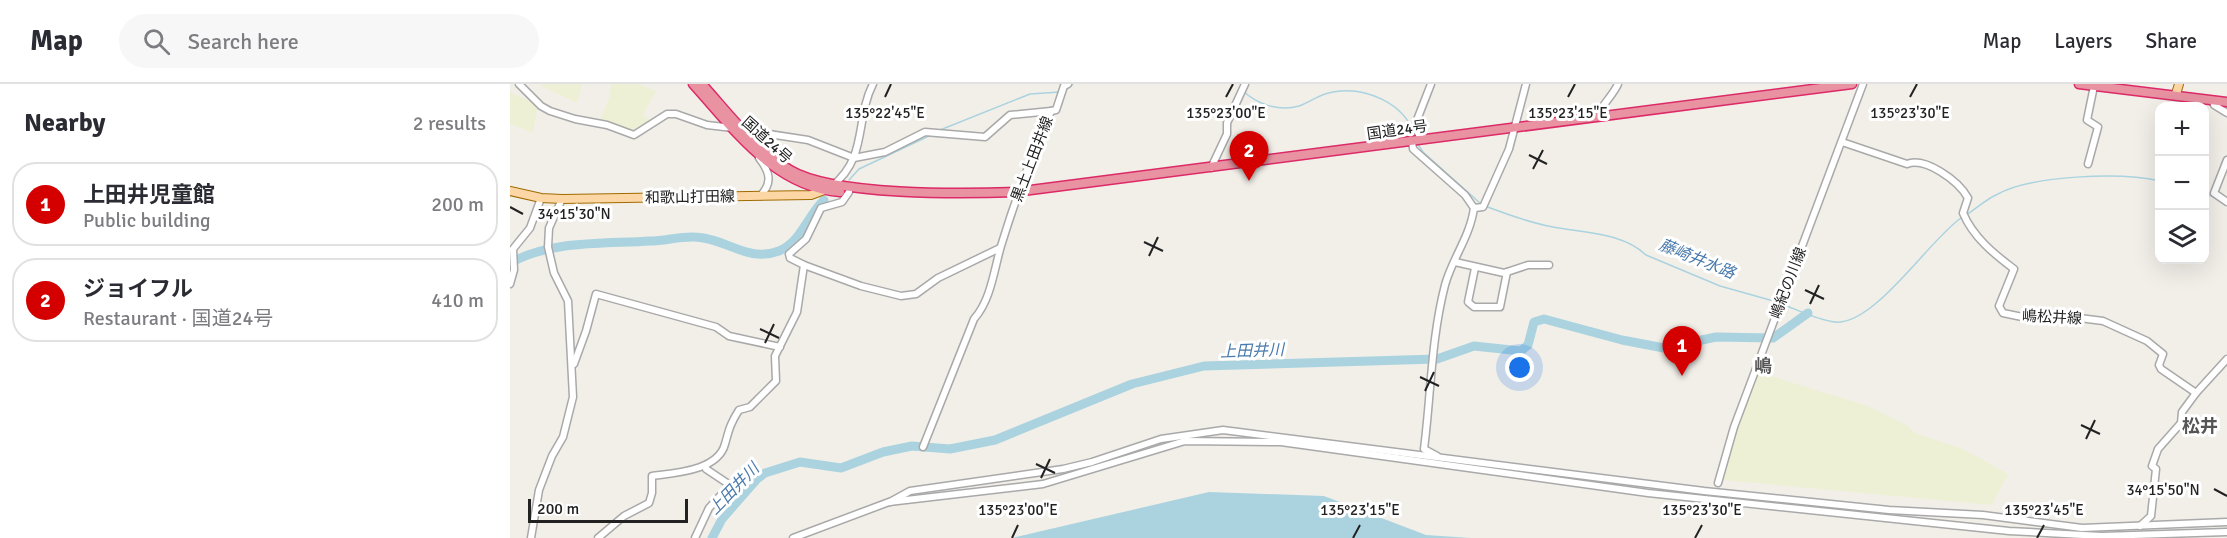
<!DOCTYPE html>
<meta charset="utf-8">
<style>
body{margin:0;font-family:Signika,"Noto Sans JP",sans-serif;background:#f7f7f7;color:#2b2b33}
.controls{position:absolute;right:18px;top:18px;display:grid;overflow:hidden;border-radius:12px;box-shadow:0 6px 24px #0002}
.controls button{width:54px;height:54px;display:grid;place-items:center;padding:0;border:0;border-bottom:2px solid #e1e1e2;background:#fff;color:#2b2b33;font:30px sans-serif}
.scale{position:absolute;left:18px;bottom:15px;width:160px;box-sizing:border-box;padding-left:6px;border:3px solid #222;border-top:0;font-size:16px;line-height:21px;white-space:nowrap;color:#222;-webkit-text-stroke:4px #fff;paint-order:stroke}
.you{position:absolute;left:1010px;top:284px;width:21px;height:21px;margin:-15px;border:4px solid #fff;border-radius:50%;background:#1a73e8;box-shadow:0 0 0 9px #1a73e833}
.badge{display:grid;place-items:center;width:39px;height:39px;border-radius:50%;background:#d40000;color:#fff;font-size:20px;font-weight:700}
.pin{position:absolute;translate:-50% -50px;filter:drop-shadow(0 2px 3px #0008)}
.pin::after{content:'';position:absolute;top:32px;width:21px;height:18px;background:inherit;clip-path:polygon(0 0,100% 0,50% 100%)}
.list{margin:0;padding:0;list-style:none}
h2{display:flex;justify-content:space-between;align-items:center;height:78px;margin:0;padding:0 24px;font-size:26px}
h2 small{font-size:20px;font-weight:400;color:#7c7c81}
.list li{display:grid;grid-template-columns:39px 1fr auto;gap:18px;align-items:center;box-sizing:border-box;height:84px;margin:0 12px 12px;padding:0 12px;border:2px solid #e1e1e2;border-radius:24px}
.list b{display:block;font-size:22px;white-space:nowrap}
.list p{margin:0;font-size:20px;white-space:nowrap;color:#7c7c81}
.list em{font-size:20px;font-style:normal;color:#7c7c81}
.icon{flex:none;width:33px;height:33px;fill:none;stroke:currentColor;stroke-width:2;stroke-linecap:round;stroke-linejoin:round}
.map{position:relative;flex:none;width:1717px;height:454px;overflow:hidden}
header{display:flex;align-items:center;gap:36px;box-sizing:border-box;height:84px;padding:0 30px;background:#fff;border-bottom:2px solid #e1e1e2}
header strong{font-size:28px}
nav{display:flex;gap:33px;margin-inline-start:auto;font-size:21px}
.search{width:420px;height:54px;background:#f7f7f7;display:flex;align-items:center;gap:15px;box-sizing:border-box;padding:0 21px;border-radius:33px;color:#7c7c81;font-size:22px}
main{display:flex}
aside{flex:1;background:#fff}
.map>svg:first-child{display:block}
.farmland{fill:#eef0d5}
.water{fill:#aad3df}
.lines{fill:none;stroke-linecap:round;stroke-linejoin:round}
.stream{stroke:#aad3df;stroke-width:1.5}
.river{stroke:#aad3df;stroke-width:9}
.minor-casing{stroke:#a9a9a9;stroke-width:9}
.major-casing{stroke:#a06b00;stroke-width:10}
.highway-casing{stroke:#dc2a67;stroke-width:11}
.minor{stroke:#fff;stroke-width:6}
.major{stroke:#fcd6a4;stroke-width:8}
.highway{stroke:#e892a2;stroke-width:8}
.highway-bridge-casing{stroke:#dc2a67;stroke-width:11;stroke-linecap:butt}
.highway-bridge{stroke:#e892a2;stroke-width:8}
.ticks{fill:none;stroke:#222;stroke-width:2}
.labels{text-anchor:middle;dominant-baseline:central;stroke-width:6;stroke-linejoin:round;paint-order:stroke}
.street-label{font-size:15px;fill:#222;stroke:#fff}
.water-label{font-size:16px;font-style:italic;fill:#4a7aab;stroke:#fff}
.quarter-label{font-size:18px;font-weight:bold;fill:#555;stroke:#fff}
.ticks-label{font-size:15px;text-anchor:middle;fill:#222;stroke:#fff;stroke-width:6;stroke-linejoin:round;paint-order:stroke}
</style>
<header>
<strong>Map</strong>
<div class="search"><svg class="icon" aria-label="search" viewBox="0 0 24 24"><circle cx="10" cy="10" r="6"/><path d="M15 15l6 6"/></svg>Search here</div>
<nav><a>Map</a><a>Layers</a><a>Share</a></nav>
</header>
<main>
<aside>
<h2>Nearby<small>2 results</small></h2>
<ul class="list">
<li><span class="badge">1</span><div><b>上田井児童館</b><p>Public building</p></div><em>200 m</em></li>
<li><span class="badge">2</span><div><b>ジョイフル</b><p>Restaurant · 国道24号</p></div><em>410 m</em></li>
</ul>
</aside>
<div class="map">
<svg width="1717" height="454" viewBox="0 0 1717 454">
<rect width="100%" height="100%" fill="#f2efe9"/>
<g class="farmland">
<path d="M31,0H72L67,19L31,2Z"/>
<path d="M101,0H129L146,7L133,31L141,37L124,49L90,34L99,15Z"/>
<path d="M0,8L28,21L23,49L0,40Z"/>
<path d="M1248,288L1358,322L1398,342L1405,349L1453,365L1498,390L1482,421L1212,396L1223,353Z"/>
</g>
<path class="water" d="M699,408L814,412L916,451L961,454H502Z"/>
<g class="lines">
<g class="stream">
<path d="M555,7L563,0"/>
<path d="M733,7C747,20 769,28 789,22C801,18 809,10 823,8C855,2 895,19 905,52"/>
<path d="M430,46L520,10L550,8"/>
<path d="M907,59L913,68L971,120"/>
<path d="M339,96L349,85L421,51"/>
<path d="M1694,109L1706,114"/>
<path d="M975,122C996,130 1021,139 1043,143C1073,149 1112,148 1136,171L1210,202L1267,218"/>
<path d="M1456,131C1466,125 1475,116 1486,111C1521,91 1611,88 1650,97"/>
<path d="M1272,220C1288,226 1307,236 1325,238C1364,242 1419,156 1451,134"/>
</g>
<g class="river">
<path d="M0,179C42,156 94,160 140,157C155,157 170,152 185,153C216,154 237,179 269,167C292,157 297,132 314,116"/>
<path d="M202,454L212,435L247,395L255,389L290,378L331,384L373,368L402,362L440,365L485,356L622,300L694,282L927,275L964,262L1011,267L1018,261L1024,238L1034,235L1112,256L1154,264L1206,253L1263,254L1298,229"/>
</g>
<g class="minor-casing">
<g id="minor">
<path d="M9,0L31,22L40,27L65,35L97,41L124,51L157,30H166L197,41L223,44"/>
<path d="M1703,17L1704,21L1717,29"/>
<path d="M541,27L546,26L554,2L558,0"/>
<path d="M1087,33C1092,20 1102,13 1108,0"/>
<path d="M233,46L298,56L344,74L375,68L415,48L475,53L500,31L541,27C522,71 505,116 491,162C484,186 481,216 464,235L413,363"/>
<path d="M911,56L905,41L921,0"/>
<path d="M902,57L903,65L955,111L964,124C960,153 942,175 935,201C921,255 921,311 914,365L927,372"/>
<path d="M1332,58L1397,80C1415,73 1448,96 1458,114L1453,129C1463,153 1484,170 1504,185L1489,222L1493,229L1517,234L1546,231L1593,237L1637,257L1653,270L1649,281L1651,285L1686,309L1717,275"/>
<path d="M249,74C260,88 263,99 250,112"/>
<path d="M1717,76L1704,109L1717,118"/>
<path d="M1578,80L1588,43L1577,36L1584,2"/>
<path d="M701,84L717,50V39L735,0"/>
<path d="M322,102C358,74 345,35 363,0"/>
<path d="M964,124L973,123L999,65L1016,0"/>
<path d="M945,178L994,189L1018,181H1039"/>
<path d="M294,181L351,202L391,212L406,210L428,194L490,164"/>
<path d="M965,184L958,218L964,223H990L997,188"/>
<path d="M0,200L4,186L3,165L20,144L31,114"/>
<path d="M64,280L76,247L86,210L206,243L219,252L270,263"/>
<path d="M1208,399L1224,343L1353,0"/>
<path d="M380,418L400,407L553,385L582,378L651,355L713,346L1194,407L1379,426L1473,431L1572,444L1717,438"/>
<path d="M1630,442L1641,432L1646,385L1642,382L1648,365L1671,339L1672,328L1686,309"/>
<path d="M21,454L29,406L42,372L53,353L63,313L58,217L44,189L38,163L39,144L52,115"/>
<path d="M88,454L114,432L139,419L142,409V392C164,389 208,387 215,360C219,346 220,340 229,326L240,323L266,297L265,272L287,228L294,181L280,174L279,170L296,155L311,124L332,118L339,108"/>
<path d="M185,454L199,424L220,401L196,385V381"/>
<path d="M283,454L379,418L533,400L675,357L771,358L1138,409L1499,447L1592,452L1717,448"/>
</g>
</g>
<g class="major-casing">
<g id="major">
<path d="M1666,10L1669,0"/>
<path d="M0,107L31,114L52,115L301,111L317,105"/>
</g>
</g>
<g class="highway-casing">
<g id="highway">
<path d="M183,0C224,45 264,103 330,108"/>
<path d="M192,0C219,30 246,66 280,86C323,112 454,110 507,108"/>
<path d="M1569,0L1717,18"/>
<path d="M513,107L1342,0"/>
</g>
</g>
<use href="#minor" class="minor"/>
<use href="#major" class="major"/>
<use href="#highway" class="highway"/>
<g class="highway-bridge-casing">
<path id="highway-bridge" d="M507,108L513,107"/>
</g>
<use href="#highway-bridge" class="highway-bridge"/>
</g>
<path class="ticks" d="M375,13L381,0M716,13L723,0M1058,13L1065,0M1400,13L1407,0M1019,71L1037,80M1023,85L1033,66M0,123L13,130M634,158L653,167M639,172L648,153M1295,206L1314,215M1300,220L1309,201M250,245L269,254M255,259L264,240M910,293L929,302M915,307L924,288M1571,341L1590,350M1576,355L1585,336M526,380L545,389M531,394L540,375M1704,405L1717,412M502,454L508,441M843,454L850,441M1185,454L1192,441M1527,454L1534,441"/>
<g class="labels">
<g class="street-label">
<text transform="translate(887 46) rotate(-8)">国道24号</text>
<text transform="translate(257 56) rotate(42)">国道24号</text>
<text transform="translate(522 75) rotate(-69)">黒土上田井線</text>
<text transform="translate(180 113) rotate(-1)">和歌山打田線</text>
<text transform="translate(1278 199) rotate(-69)">嶋紀の川線</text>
<text transform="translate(1542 233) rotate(3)">嶋松井線</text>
</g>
<g class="water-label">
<text transform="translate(1187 175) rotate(22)">藤崎井水路</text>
<text transform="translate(742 267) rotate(-2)">上田井川</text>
<text transform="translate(224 405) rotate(-46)">上田井川</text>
</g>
<g class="quarter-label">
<text x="1253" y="282">嶋</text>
<text x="1690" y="342">松井</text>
</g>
</g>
<g class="ticks-label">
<text x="375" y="34">135°22'45"E</text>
<text x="716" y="34">135°23'00"E</text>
<text x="1058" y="34">135°23'15"E</text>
<text x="1400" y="34">135°23'30"E</text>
<text x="64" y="135">34°15'30"N</text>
<text x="1653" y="411">34°15'50"N</text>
<text x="508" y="431">135°23'00"E</text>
<text x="850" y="431">135°23'15"E</text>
<text x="1192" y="431">135°23'30"E</text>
<text x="1534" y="431">135°23'45"E</text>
</g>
</svg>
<div class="controls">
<button>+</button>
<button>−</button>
<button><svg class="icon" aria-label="layers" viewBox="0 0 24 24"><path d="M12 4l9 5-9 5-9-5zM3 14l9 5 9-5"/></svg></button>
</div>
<div class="scale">200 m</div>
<div class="you"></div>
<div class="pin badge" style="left:1172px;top:292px">1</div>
<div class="pin badge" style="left:739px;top:97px">2</div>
</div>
</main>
